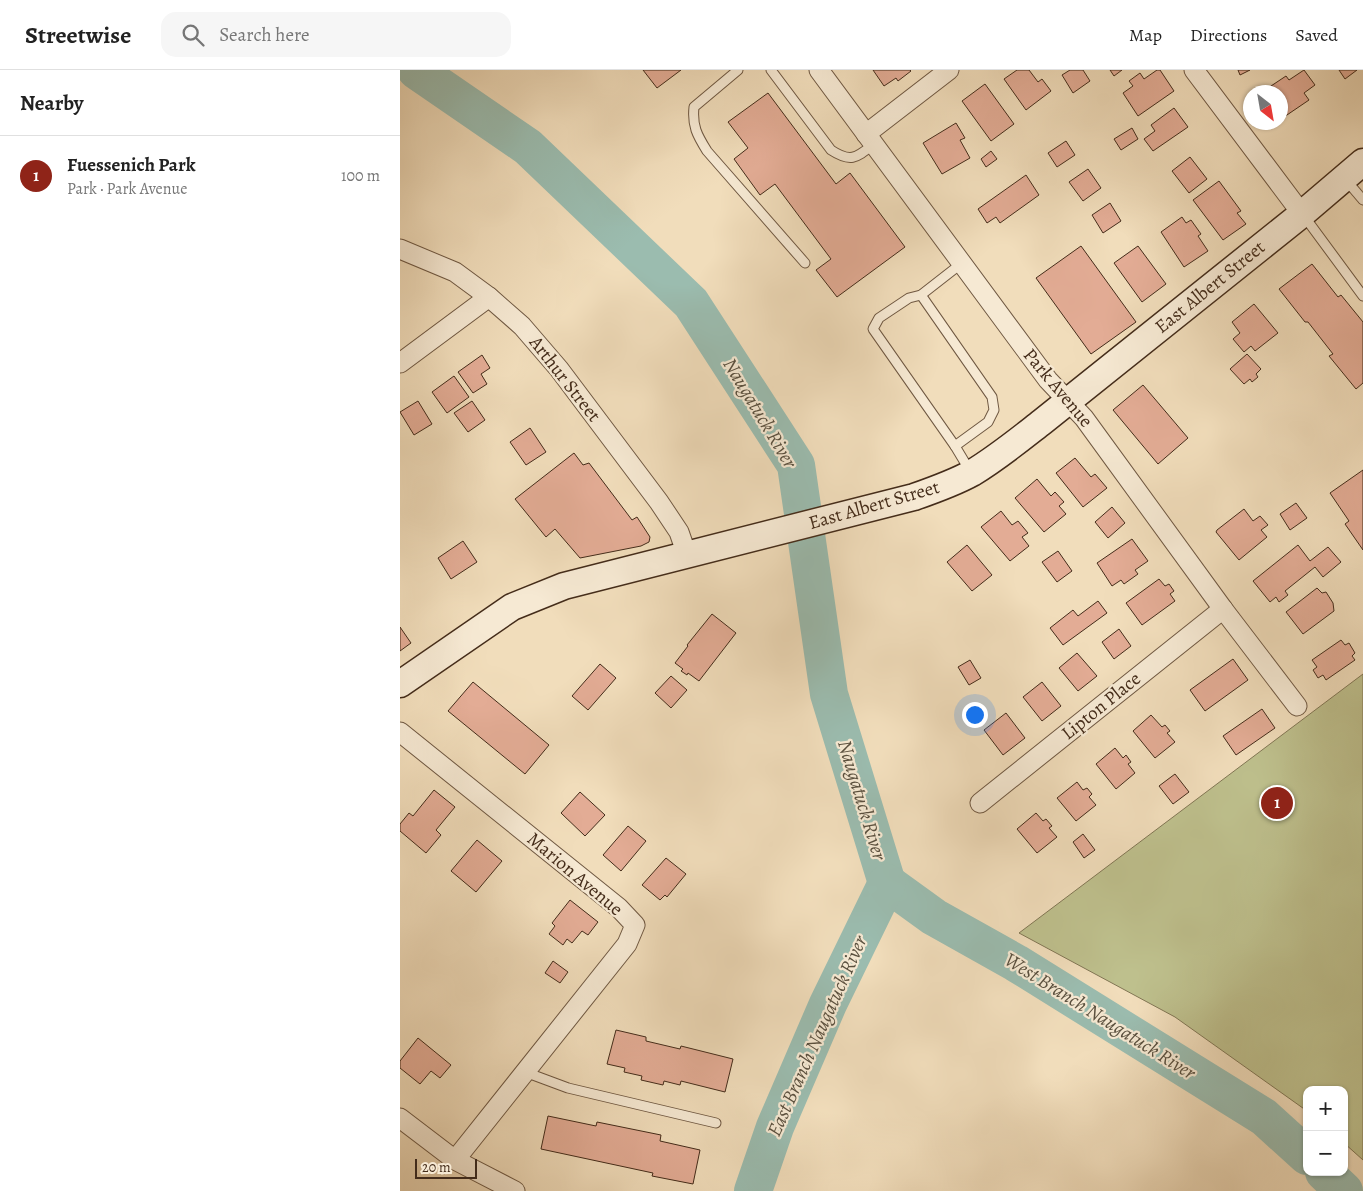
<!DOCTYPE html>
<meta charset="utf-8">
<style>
body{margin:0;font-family:Alegreya,serif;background:#f6f6f6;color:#222}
.controls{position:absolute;right:15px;bottom:15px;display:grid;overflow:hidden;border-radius:10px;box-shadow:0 1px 4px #0004}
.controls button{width:45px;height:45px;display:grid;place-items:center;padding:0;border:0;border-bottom:1px solid #e0e0e0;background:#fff;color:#222;font:25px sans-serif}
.compass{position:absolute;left:843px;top:15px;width:45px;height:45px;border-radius:50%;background:#fff;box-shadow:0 1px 4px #0004;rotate:149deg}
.scale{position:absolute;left:15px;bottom:12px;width:62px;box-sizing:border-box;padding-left:5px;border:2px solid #442c1a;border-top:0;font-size:14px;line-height:18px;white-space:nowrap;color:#442c1a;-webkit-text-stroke:4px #f6e9d3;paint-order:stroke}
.you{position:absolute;left:574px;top:644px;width:18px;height:18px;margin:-12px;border:4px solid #fff;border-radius:50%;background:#1a73e8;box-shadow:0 0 0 8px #1a73e833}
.badge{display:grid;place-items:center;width:32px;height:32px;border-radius:50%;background:#8f2418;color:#fff;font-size:16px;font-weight:700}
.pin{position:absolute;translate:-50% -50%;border:2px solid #fff;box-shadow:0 1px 5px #0006}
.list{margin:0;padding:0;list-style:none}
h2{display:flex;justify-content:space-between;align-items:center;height:65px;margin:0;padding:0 20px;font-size:21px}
h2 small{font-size:16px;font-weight:400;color:#767676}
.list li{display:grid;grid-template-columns:32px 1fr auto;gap:15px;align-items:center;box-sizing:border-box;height:80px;padding:0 20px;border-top:1px solid #e0e0e0}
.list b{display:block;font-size:19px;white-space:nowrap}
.list p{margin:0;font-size:16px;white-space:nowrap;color:#767676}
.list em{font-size:16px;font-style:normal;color:#767676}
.icon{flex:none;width:28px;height:28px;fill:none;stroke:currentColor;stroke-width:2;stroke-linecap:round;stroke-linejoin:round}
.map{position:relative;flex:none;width:963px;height:1121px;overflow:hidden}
header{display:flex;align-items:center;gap:30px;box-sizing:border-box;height:70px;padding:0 25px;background:#fff;border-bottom:1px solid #e0e0e0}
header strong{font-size:24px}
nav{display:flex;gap:28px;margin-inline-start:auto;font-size:18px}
.search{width:350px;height:45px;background:#f6f6f6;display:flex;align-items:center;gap:12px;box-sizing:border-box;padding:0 18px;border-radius:15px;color:#767676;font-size:19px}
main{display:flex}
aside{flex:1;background:#fff}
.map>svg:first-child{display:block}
.park{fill:#bec08d;stroke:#817654}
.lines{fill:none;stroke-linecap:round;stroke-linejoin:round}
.river{stroke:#9bbcaf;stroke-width:38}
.building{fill:#e3ac95;stroke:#442c1a}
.lane-casing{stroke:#6f5842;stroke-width:11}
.street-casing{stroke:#6f5842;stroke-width:21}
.secondary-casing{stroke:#442c1a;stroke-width:29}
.lane{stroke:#f6e9d3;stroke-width:9}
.street{stroke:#f6e9d3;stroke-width:19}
.secondary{stroke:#f6e9d3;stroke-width:26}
.labels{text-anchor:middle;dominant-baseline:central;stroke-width:4.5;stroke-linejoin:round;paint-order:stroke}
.street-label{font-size:19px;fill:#442c1a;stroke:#f6e9d3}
.water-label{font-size:20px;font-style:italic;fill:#5a503f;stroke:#f6e9d3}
</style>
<header>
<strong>Streetwise</strong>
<div class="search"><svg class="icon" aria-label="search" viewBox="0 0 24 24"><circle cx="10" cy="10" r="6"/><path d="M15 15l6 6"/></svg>Search here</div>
<nav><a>Map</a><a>Directions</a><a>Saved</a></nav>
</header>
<main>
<aside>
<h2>Nearby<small></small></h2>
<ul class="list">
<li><span class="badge">1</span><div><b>Fuessenich Park</b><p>Park · Park Avenue</p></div><em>100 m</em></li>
</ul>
</aside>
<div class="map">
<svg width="963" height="1121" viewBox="0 0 963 1121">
<rect width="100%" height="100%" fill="#f1ddbb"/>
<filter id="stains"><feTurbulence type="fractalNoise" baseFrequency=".004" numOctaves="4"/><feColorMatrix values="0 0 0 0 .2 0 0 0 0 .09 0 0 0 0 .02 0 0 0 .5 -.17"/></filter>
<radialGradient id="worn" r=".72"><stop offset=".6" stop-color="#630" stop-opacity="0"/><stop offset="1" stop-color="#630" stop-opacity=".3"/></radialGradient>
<path class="park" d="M963,604V1090L944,1073V1020H907V1041L775,947L619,863Z"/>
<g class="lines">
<g class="river">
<path d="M16,0L128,77L291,233L396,395L429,624L487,813"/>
<path d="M487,813L534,847L616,893L864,1047L907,1086"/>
<path d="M924,1102L944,1121"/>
<path d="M353,1121L375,1057L428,934L487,813"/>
</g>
</g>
<g class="building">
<path d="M243,0H281L257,18Z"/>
<path d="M473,0H510L511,1L498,11L496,8L484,16Z"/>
<path d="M617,0H629L638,12L642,9L651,21L626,40L604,9Z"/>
<path d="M670,0H683L690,11L673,23L662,5Z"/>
<path d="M710,0H722L714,6Z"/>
<path d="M757,0H760L774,21L738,46L723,23L733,16L729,11L740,3L744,9Z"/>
<path d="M838,0H850L840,5Z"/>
<path d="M904,0L915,15L904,23L909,30L884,47L881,42V22H862L886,6L889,10Z"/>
<path d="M939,0H957L945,9Z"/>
<path d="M585,14L614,54L591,71L562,31Z"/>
<path d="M368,23L436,114L450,103L505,177L437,227L416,200L431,189L375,114L360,125L334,89L348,78L328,52Z"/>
<path d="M774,38L788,57L753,81L744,69L755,61L751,55Z"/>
<path d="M556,53L565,68L560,70L570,88L542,104L523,73Z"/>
<path d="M732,58L738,69L721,80L714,69Z"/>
<path d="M666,71L675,85L657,97L648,83Z"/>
<path d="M591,81L597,89L586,97L581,89Z"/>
<path d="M790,87L807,109L789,123L772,101Z"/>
<path d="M688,99L701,118L683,131L669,112Z"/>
<path d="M626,105L639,125L600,153L596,147L587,153L578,139Z"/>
<path d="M819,111L841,141L837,143L846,154L823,170L793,130Z"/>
<path d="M710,133L721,151L703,163L692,145Z"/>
<path d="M782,147L786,153L791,150L801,164L798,166L808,181L784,197L761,162Z"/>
<path d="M681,176L736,252L691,284L636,208Z"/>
<path d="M738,176L766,214L742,232L714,193Z"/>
<path d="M912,194L938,227L941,225L963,252V313L956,319L929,286L933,284L908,252H905L879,219Z"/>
<path d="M854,234L878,263L855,281L851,276L844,282L833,269L840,263L832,252Z"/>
<path d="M847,284L861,299L856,304L858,307L852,312L850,309L844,314L830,299Z"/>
<path d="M82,285L90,298L81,304L87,314L73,323L58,302Z"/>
<path d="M54,306L69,327L47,343L32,322Z"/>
<path d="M743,315L788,368L758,394L713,340Z"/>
<path d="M18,331L32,354L14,365L0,342Z"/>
<path d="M72,331L85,350L68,362L54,343Z"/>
<path d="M130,358L146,382L126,395L110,372Z"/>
<path d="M174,383L183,395L189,393L232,450L237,447L250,467L249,472L241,476L180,488L155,459L146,467L115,429Z"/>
<path d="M675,388L691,407L695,404L707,418L683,437L656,403Z"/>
<path d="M963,400V480L945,454L949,451L930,423Z"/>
<path d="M637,409L651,426L655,422L664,432L659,436L666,444L644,462L615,428Z"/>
<path d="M896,433L907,448L890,460L880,444Z"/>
<path d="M712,437L725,453L708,468L695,452Z"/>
<path d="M844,439L853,451L860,446L868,455L861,460L867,467L839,490L816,462L817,460Z"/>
<path d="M601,441L612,455L618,451L628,463L622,467L629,476L610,491L581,457Z"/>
<path d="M732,469L748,491L735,500L738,504L724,514L721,510L712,516L697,493Z"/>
<path d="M63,471L77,492L51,509L38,488Z"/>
<path d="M567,475L592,505L572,521L547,492Z"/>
<path d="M898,475L910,491L928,477L941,492L923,507L915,497L885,521L888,525L879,532L876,527L870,532L853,511Z"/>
<path d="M658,481L672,501L657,512L642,492Z"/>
<path d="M759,509L765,516L769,514L774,521L770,524L775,531L742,555L726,533Z"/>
<path d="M917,518L922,523L926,522L933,533L934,541L903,564L886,542Z"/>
<path d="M698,531L707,543L663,575L650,558L673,540L678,546Z"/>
<path d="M312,544L336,563L299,611L288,603L287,605L281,601L283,599L275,593L288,576L287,575Z"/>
<path d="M0,557L11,573L0,581Z"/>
<path d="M719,559L731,576L714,589L702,572Z"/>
<path d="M941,570L945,575L949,573L955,583L952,586L955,590L926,610L923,605L918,608L913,600L917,597L912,590Z"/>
<path d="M677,583L697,606L678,621L659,598Z"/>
<path d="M833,589L848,610L805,641L790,620Z"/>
<path d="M570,590L581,608L569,615L558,597Z"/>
<path d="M200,594L216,608L188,640L172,626Z"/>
<path d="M271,606L287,620L271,638L255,623Z"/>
<path d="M73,612L149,675L125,704L48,641Z"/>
<path d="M642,612L661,636L642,651L623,627Z"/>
<path d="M862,639L875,658L836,685L823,666Z"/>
<path d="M606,643L625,668L603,685L584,660Z"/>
<path d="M751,645L762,657L765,655L770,661L767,663L775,672L755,688L733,661Z"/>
<path d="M715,678L723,688L726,685L731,692L728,694L735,703L716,719L696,694Z"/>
<path d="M775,704L789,722L773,734L759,716Z"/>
<path d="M677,712L683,720L687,718L692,724L689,727L696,735L676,751L657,728Z"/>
<path d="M34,720L55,737L36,760L41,765L26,783L0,761V754L9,743L13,746Z"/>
<path d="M180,722L205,745L185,766L161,743Z"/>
<path d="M636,743L643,751L646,749L652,756L649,758L657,767L637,783L617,759Z"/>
<path d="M228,756L246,771L221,801L203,785Z"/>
<path d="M683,764L695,780L684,788L673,772Z"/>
<path d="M77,770L102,791L76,822L51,801Z"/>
<path d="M266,788L286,804L267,827L265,825L260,830L242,815Z"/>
<path d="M170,830L198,852L188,865L182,861L172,873L167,869L163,875L149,864L155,856L152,853Z"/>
<path d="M153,891L168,902L160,913L145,903Z"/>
<path d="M216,960L246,967V971L280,979L281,976L333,989L325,1022L281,1011L280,1015L264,1011L263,1015L241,1010L242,1006L224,1002L225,998L207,994Z"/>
<path d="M18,968L51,995L40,1008L31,1001L20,1014L0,998V991Z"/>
<path d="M148,1046L196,1056L197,1052L261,1065L260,1071L300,1080L293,1114L252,1106L253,1103L141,1079Z"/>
</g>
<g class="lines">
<g class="lane-casing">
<g id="lane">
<path d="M338,0L294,37C292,56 297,65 307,81L405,193"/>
<path d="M371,0L431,80C451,93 456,88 474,74"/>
<path d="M946,110L963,130"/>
<path d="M904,146L963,226"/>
<path d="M562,193L521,225L509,228L479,248L473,259L555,376L570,401"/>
<path d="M521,225L592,327L594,340L588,352L555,376"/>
<path d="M125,1002L168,1018L316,1053"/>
</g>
</g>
<g class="street-casing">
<g id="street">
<path d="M419,0L648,310L684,348L823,539L897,636"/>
<path d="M794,0L902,144"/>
<path d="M466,64L549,0"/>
<path d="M0,179L55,202L89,227L122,256L159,299L259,432L279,462L287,485"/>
<path d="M0,293L89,227"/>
<path d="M0,662L219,838L235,855L227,874L55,1090"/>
<path d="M580,733L823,539"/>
<path d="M0,1048L55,1090L115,1121"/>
</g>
</g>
<g class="secondary-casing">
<path id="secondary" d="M0,614L112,537L164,516L514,427C534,420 554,413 572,403C597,388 619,370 642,352L902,144L963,92"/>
</g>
<use href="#lane" class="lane"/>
<use href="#street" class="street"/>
<use href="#secondary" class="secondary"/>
</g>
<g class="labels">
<g class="street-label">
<text transform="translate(810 217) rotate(-39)">East Albert Street</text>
<text transform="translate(165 309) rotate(52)">Arthur Street</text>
<text transform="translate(658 318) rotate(50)">Park Avenue</text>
<text transform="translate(474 435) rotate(-16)">East Albert Street</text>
<text transform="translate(701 636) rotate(-39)">Lipton Place</text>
<text transform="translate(175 804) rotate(40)">Marion Avenue</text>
</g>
<g class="water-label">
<text transform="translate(360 343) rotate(59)">Naugatuck River</text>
<text transform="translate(462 730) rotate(73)">Naugatuck River</text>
<text transform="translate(700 946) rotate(32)">West Branch Naugatuck River</text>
<text transform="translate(417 966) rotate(-66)">East Branch Naugatuck River</text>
</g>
</g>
<rect width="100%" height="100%" filter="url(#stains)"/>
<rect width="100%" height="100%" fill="url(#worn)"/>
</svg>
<div class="controls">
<button>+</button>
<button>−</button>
</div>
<svg class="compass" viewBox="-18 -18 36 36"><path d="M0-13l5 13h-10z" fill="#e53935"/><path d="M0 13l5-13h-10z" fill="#767676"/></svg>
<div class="scale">20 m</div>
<div class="you"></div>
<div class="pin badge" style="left:877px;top:733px">1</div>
</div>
</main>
